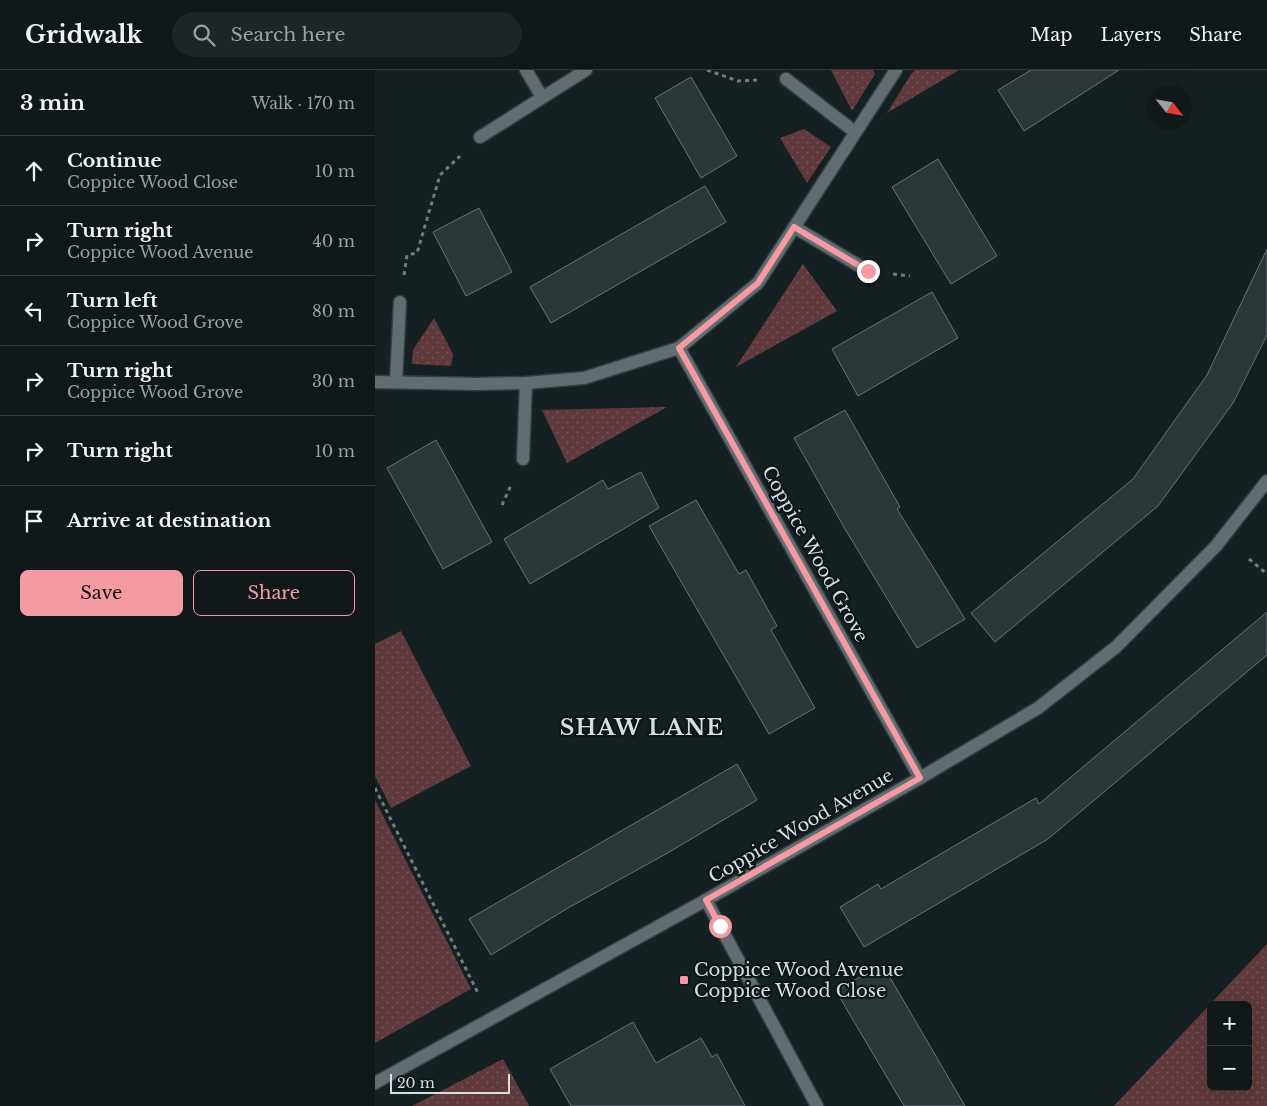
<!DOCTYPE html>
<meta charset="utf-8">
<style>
body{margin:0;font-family:"Libre Baskerville",serif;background:#1e2527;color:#f1f3f6}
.controls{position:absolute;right:15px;bottom:15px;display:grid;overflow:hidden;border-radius:8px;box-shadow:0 5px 20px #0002}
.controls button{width:45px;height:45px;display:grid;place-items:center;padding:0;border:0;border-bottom:1px solid #303739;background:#10181a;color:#f1f3f6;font:25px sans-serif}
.compass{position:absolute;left:772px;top:15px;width:45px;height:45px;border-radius:50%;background:#10181a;box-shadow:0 5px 20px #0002;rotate:121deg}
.scale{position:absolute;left:15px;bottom:12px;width:120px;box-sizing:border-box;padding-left:5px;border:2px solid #d7dee0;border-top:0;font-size:14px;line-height:18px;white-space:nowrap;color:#d7dee0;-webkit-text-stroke:4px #0c1719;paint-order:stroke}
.stop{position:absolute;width:15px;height:15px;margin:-11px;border:4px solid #f49aa2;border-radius:50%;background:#fff}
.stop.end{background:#f49aa2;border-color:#fff;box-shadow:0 1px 5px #0008}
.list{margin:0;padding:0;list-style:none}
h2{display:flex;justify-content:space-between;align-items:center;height:65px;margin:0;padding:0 20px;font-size:21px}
h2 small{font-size:16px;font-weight:400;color:#9ca0a2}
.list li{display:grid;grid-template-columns:32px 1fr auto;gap:15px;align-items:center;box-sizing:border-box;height:70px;padding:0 20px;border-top:1px solid #303739}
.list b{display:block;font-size:19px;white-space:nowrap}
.list p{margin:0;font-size:16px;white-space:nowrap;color:#9ca0a2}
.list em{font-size:16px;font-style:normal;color:#9ca0a2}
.actions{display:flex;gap:10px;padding:15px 20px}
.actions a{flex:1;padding:11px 0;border:1px solid #f49aa2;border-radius:8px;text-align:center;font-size:18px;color:#f49aa2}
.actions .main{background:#f49aa2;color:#111}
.icon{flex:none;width:28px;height:28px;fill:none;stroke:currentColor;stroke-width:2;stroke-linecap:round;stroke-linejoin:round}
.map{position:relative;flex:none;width:892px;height:1036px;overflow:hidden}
header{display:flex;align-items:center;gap:30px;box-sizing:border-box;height:70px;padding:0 25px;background:#10181a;border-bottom:1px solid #303739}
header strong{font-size:24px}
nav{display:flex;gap:28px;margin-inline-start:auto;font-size:18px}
.search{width:350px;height:45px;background:#1e2527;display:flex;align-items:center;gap:12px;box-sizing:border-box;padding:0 18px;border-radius:28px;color:#9ca0a2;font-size:19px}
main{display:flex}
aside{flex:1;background:#10181a}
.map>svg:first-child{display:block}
.green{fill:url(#green-dots);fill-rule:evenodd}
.building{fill:#2c373a;stroke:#677376}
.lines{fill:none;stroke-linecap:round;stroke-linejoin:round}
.service-casing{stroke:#353c3f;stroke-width:15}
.minor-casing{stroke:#353c3f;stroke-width:15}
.path{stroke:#737c7e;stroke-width:3;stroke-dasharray:4 4;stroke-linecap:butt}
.service{stroke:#616d70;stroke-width:12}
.minor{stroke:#616d70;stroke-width:12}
.route{stroke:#f49aa2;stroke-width:6}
.poi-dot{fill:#f49aa2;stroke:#0c1719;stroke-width:2}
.labels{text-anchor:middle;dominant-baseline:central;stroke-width:4.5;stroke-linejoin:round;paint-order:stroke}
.street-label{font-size:18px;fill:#d7dee0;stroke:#0c1719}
.poi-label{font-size:18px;fill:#d7dee0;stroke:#0c1719;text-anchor:start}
.district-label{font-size:22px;font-weight:bold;letter-spacing:1px;fill:#d7dee0;stroke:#0c1719}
</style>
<header>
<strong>Gridwalk</strong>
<div class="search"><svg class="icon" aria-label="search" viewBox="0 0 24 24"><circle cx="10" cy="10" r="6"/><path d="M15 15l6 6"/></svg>Search here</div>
<nav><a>Map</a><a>Layers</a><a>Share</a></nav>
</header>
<main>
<aside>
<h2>3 min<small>Walk · 170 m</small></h2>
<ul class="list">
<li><svg class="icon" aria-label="ahead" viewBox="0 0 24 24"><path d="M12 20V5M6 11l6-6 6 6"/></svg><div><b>Continue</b><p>Coppice Wood Close</p></div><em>10 m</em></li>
<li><svg class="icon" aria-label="right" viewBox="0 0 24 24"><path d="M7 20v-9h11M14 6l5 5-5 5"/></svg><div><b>Turn right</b><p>Coppice Wood Avenue</p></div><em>40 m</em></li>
<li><svg class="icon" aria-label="left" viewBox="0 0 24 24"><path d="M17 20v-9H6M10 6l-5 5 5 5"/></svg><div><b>Turn left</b><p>Coppice Wood Grove</p></div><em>80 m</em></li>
<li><svg class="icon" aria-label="right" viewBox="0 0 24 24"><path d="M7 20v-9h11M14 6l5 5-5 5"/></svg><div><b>Turn right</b><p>Coppice Wood Grove</p></div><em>30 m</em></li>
<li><svg class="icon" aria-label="right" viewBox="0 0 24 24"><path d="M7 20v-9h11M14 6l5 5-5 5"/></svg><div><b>Turn right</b></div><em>10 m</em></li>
<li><svg class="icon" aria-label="arrive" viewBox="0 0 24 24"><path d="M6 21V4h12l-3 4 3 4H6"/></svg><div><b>Arrive at destination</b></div></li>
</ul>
<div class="actions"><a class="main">Save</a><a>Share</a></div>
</aside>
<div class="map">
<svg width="892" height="1036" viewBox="0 0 892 1036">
<defs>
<pattern id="green-dots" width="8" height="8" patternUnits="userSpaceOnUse" patternTransform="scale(1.25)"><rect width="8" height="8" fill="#5f393c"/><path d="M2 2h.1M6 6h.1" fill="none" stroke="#755558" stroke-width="1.8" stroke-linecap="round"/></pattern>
</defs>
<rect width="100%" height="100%" fill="#152022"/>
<g class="green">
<path d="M456,0H498L500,4L477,41Z"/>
<path d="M540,0H584L512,43L536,4Z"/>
<path d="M429,59L456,77L432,113L405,68Z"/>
<path d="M428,194L462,241L361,297Z"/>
<path d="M59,248L78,284L76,296L37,294L38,280Z"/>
<path d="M292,337L192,393L167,340Z"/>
<path d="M26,561L96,696L16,738L0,706V574Z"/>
<path d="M0,730L96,919L0,973Z"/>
<path d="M892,874V1036H739ZM836,935H873V1017H836Z"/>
<path d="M128,989L154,1036H37Z"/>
</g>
<g class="building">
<path d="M656,0H744L649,61L623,20Z"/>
<path d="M316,7L362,86L326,108L280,28Z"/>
<path d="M563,89L622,186L576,214L517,117Z"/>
<path d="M330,116L351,152L176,253L155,217Z"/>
<path d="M104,138L137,202L91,226L58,162Z"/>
<path d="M892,179V265L858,333L783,436L620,572L596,543L758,409L832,305Z"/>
<path d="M557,222L583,268L483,326L457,279Z"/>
<path d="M470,340L525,437L522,439L590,549L542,578L470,459L419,368Z"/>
<path d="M61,370L117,472L68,499L12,398Z"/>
<path d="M266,402L284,438L155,514L129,469L228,410L233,419Z"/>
<path d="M321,430L364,504L371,500L402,556L396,560L440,638L394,664L274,456Z"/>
<path d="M892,542V585L673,769L489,877L465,837L503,814L506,819L661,728L664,734Z"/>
<path d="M362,694L382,730L289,785L193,838L116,885L94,849Z"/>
<path d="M507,894L527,928L590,1036H529L481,955L461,921Z"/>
<path d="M258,952L281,993L326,968L337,987L342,984L370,1036H196L175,999Z"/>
</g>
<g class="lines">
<g class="service-casing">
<g id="service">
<path d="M151,0L167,27"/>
<path d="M411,9L480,62"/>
<path d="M105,67L211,0"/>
<path d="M419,157L493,201"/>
<path d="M21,312L25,232"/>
<path d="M148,389L151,313"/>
</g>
</g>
<g class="minor-casing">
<g id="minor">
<path d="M304,278L545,708"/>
<path d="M0,312L102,314L151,313L209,308L304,278L383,213L521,0"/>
<path d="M331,830L442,1036"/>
<path d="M0,1013L331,830L545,708L663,638L741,577L841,476L892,411"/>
</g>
</g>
<g class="path">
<path d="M332,0L363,11L384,10"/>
<path d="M518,204L535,206"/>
<path d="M29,205L32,185L42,183L65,105L85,86"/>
<path d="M127,435L137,413"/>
<path d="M874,489L892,504"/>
<path d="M0,718L104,925"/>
</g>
<use href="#service" class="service"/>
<use href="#minor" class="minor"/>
</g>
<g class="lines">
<path class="route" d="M345,856L331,830L545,708L304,278L383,213L419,157L493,201"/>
</g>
<rect class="poi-dot" x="304" y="905" width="10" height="10" rx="2.5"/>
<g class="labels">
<g class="street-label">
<text transform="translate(440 484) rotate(61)">Coppice Wood Grove</text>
<text transform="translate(426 756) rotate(-30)">Coppice Wood Avenue</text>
</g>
<g class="poi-label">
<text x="319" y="900">Coppice Wood Avenue<tspan x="319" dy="21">Coppice Wood Close</tspan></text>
</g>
<g class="district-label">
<text x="267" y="657">SHAW LANE</text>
</g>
</g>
</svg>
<div class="controls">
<button>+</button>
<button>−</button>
</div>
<svg class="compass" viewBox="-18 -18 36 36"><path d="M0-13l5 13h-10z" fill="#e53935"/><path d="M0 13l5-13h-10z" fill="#9ca0a2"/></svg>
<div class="scale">20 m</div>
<div class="stop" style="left:345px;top:856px"></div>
<div class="stop end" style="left:493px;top:201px"></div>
</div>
</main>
